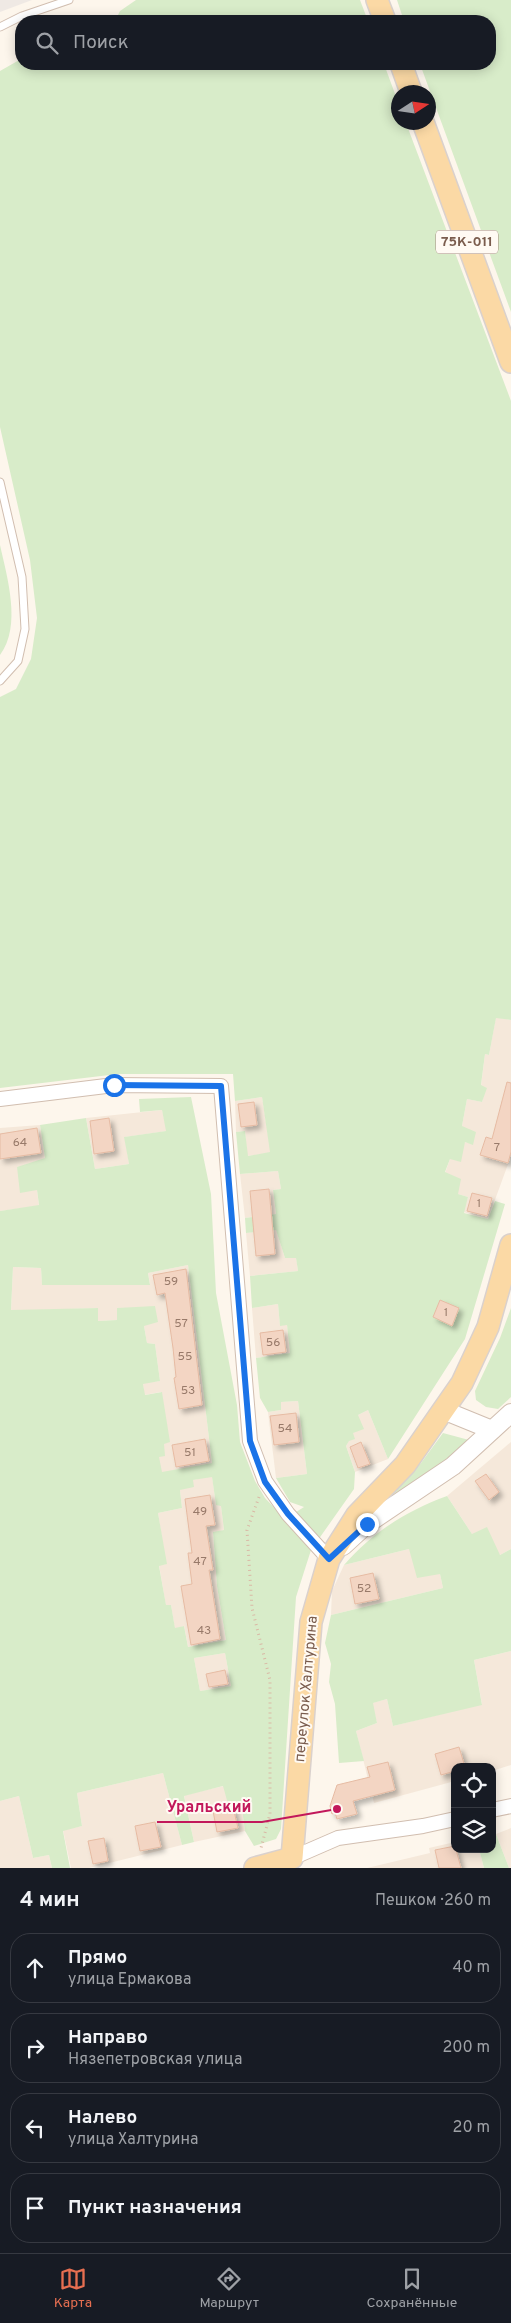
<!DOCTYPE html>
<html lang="ru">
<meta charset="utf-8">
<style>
body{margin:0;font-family:Overpass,sans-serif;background:#20242c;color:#f1f3f6}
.controls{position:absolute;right:15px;bottom:15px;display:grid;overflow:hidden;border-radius:10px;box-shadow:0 2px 12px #0003}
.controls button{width:45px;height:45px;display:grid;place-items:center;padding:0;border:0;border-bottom:1px solid #363941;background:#171b24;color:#f1f3f6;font:25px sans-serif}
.compass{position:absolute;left:391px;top:85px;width:45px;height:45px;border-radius:50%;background:#171b24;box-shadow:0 2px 12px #0003;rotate:78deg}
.stop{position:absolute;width:15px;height:15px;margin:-11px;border:4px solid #1a73e8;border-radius:50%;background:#fff}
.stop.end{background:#1a73e8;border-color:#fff;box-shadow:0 1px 5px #0008}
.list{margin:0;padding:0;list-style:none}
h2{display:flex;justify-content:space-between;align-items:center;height:65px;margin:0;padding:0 20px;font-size:21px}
h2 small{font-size:16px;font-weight:400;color:#9ea1a6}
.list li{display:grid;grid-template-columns:32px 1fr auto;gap:15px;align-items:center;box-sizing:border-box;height:70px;margin:0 10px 10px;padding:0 10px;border:1px solid #363941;border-radius:20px}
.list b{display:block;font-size:19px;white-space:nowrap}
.list p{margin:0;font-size:16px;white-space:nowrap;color:#9ea1a6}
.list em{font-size:16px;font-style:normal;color:#9ea1a6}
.icon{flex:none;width:28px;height:28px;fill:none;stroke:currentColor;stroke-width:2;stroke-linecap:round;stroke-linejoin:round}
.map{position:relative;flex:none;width:511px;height:1868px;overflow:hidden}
.search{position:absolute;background:#171b24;box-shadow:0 2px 12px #0003;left:15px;right:15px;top:15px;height:55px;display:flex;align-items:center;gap:12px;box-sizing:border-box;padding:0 18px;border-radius:20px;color:#9ea1a6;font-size:19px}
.sheet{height:385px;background:#171b24}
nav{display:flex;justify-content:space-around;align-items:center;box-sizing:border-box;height:70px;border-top:1px solid #363941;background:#171b24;font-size:14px;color:#9ea1a6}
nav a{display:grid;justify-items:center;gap:2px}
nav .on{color:#e76f51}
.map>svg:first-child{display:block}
.residential{fill:#f5e8da}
.industrial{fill:#efe9e4}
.green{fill:#d8ecc9;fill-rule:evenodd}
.building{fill:#f3d5c3;stroke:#e6bba3;filter:url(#shadow)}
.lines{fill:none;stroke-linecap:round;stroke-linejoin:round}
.service-casing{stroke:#d1beb0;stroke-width:9}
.minor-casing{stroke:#d1beb0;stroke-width:16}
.tertiary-casing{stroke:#d1beb0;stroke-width:20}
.primary-casing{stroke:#dad1cd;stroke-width:24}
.path{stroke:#d9b8a5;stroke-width:3;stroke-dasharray:1 4;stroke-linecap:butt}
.service{stroke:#fff;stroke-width:7}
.minor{stroke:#fff;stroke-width:14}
.tertiary{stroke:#fff;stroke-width:18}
.primary{stroke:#fbd9a5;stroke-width:21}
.route{stroke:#1a73e8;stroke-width:6}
.labels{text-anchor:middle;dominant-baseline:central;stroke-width:4;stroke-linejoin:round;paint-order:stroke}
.number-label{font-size:12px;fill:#987a6a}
.shield{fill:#fffaf3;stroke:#a28b7f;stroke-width:1}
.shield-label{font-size:14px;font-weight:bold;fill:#7a5c4d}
.street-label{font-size:15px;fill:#7a5c4d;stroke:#fffaf3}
.leader{fill:none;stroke:#c2185b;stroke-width:2}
.callout-dot{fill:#c2185b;stroke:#fffaf3;stroke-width:2}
.callout-label{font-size:16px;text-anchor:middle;font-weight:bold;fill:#c2185b;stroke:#fffaf3;stroke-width:4;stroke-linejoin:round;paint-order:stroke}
</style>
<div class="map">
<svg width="511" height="1868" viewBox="0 0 511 1868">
<defs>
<filter id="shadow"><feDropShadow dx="4" dy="4" stdDeviation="2.5" flood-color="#0004"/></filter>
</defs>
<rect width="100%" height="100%" fill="#fdf6ec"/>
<g class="residential">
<path d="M496,1017L511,1020V1156L488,1219L463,1212L468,1197L458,1194L445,1173L450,1159L465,1142L473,1144L462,1126L467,1099L482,1102L486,1088L481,1086L485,1054L489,1055Z"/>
<path d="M262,1097L271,1153L247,1156L245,1131L236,1132L235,1101Z"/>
<path d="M162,1110L167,1131L125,1137L129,1164L95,1169L86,1118Z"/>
<path d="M40,1125L45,1158L37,1190L39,1206L0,1211V1128Z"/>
<path d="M278,1171L281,1189L273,1190L276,1214L245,1218L240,1174Z"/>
<path d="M276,1229L285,1258L296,1257L298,1271L250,1276L246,1233Z"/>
<path d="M188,1265L212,1463L161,1473L158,1457L164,1444L161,1392L144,1395L143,1383L160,1381L155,1344L147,1343L144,1326L117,1309V1320L97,1321L98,1308L11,1311L13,1267L41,1268L42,1284H150L148,1273Z"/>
<path d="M278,1304L280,1325H287L290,1353L256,1358L252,1308Z"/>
<path d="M298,1401L307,1474L276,1478L268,1412L281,1410V1402Z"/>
<path d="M368,1410L388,1459L355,1472L346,1446L353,1433L358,1415Z"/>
<path d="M511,1442V1549L500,1555L472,1534L447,1496Z"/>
<path d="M212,1476L216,1505H221L224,1530L213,1533L217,1586L226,1640L188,1647L184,1626L175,1629L171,1605L166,1606L159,1565L166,1564L158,1513L182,1508L180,1490L193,1480Z"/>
<path d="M409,1549L440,1574L443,1588L331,1615L332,1591L344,1565Z"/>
<path d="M511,1651V1765L492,1771V1767H455V1781L374,1803L356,1731L377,1723L372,1703L387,1699L393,1726L482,1704L474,1660Z"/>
<path d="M225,1653L231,1686L200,1691L194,1658Z"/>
<path d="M163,1773L182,1845L89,1868H71L63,1830L82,1826L77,1793Z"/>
<path d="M224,1786L241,1801L245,1831L194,1842L184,1795Z"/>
<path d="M19,1796L33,1858L49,1855L52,1868H0V1801Z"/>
<path d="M511,1828V1868H509L496,1834Z"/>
<path d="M455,1842V1849H479L484,1868H367L430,1853L429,1848Z"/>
</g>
<path class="industrial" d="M0,0H32L0,12Z"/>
<g class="green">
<path d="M136,0H360L368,21H115L120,11Z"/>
<path d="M397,0H511V312L420,64H490V21H404Z"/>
<path d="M21,59V64H384L398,102V122L406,123L511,401V1020L496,1018L489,1055L485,1054L481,1085L487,1088L482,1102L467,1099L462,1126L476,1132L473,1145L465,1142L461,1162L450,1159L445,1172L461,1179L458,1194L468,1197L464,1213L488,1219L495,1201L505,1204L465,1339L388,1459L368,1410L358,1415L364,1429L353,1433L355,1439L349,1441L346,1446L355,1472L354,1489L311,1550L296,1597L281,1829L276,1839L254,1846L245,1831L241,1801L228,1804L223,1786L184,1796L194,1842L182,1845L163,1773L77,1793L82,1826L63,1831L70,1868H52L49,1855L33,1858L19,1796L0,1801V1211L39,1205L37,1190L20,1193L17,1167L45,1158L40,1125L86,1118L95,1169L129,1164L124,1137L166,1131L162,1110L140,1112L139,1099L191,1097L211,1194L216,1293L237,1405L240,1442L255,1481L265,1498L285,1519L304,1507L290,1502L276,1478L307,1474L298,1401L281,1402V1410L268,1412L260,1398L256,1358L290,1353L287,1325L280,1326L278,1304L252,1308L250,1276L298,1271L296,1258H285L276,1230L246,1233L245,1218L276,1214L273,1190L281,1189L278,1171L240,1174L236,1132L245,1131L248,1156L270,1152L262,1097L235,1101L233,1074H118L0,1088V697L16,689L31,659L37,618L30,560L0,427V71ZM188,1265L212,1463L162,1472L159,1457L165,1456L164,1444L170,1442L162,1392L145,1395L143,1384L160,1381L155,1344L147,1343L144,1326L158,1322L155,1306L117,1308V1320L98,1321V1308L11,1310L13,1267L41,1268L42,1285H150L148,1273ZM212,1477L216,1505L221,1506L224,1530L213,1532L217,1586L226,1640L188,1647L184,1626L175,1628L171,1605H166L159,1566L167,1564L158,1513L182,1508L180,1490L194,1487L193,1480ZM225,1653L231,1686L200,1691L194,1658Z"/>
<path d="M0,545C7,577 22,626 0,655Z"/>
<path d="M511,1308V1397L498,1409L486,1407L476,1400L475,1391L500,1338Z"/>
<path d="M443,1433L469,1440L436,1469L386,1503L383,1499L421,1463Z"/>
<path d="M447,1496L472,1534L487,1527L500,1555L511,1549V1651L474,1660L482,1705L393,1726L387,1699L373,1703L377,1723L356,1731L364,1761L339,1763L335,1704L329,1682L331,1664L325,1643L331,1615L443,1588L440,1574L417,1578L409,1549L344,1565C373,1532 406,1511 447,1496Z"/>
<path d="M492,1834H496L509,1868H484L479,1849H492Z"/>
</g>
<g class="building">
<path d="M507,1082L511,1083V1152L508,1163L480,1155L486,1137L492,1139Z"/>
<path d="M254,1102L257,1125L241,1127L238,1104Z"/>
<path d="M109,1118L114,1151L94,1154L90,1121Z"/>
<path d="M37,1128L41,1153L0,1159V1134Z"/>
<path d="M269,1189L275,1254L256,1256L250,1191Z"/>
<path d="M472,1193L492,1198L487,1216L467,1211Z"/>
<path d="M186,1269L202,1405L179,1409L174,1378L176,1377L173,1348L165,1293L157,1295L153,1275Z"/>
<path d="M440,1300L459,1308L452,1326L433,1317Z"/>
<path d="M283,1330L286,1352L263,1355L260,1333Z"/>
<path d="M296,1413L299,1442L274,1445L270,1416Z"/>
<path d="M205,1439L209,1461L176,1467L172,1445Z"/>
<path d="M361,1442L370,1464L358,1468L350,1447Z"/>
<path d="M486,1474L499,1492L489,1500L475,1481Z"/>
<path d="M210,1495L215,1525L206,1526L213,1570H209L220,1639L191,1645L181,1586L192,1584L188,1553H192L185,1499Z"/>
<path d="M373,1573L379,1599L355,1604L350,1578Z"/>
<path d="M225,1670L228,1684L209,1687L206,1674Z"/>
<path d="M459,1747L465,1767H455V1771L441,1775L435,1754Z"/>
<path d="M388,1762L395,1790L353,1801L357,1814L337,1819L335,1813L332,1814L330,1806L337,1785L370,1777L367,1767Z"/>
<path d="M233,1807L238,1828L217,1832L213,1811Z"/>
<path d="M155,1822L161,1847L140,1851L135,1826Z"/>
<path d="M104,1838L108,1861L93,1864L88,1841Z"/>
<path d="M455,1846L461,1868H439L435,1850Z"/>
</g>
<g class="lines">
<g class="service-casing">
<g id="service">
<path d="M0,27L22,16L69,0"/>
<path d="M0,482L22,577L25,629L18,661L0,681"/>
</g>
</g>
<g class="minor-casing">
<g id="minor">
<path d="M0,1099L114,1085L221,1086L250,1441L265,1481L288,1514L329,1559"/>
<path d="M492,1810L511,1806"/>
<path d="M292,1858L338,1838L423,1826L455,1819"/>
</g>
</g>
<g class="tertiary-casing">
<g id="tertiary">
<path d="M443,1410L492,1430"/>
<path d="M343,1546L367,1524L453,1466L511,1413"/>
</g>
</g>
<g class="primary-casing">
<g id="primary">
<path d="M377,0L385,21"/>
<path d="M401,64L411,92"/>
<path d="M423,122L511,362"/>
<path d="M255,1868L292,1858L311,1622L329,1559L357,1515L405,1465L462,1383L488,1327L511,1245"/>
</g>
</g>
<path class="path" d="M259,1497L247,1530L252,1608L270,1680V1814L261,1848"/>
<use href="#service" class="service"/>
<use href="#minor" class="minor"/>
<use href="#tertiary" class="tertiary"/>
<use href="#primary" class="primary"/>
</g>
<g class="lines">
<path class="route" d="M114,1085L221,1086L250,1441L265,1482L288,1514L329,1559L367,1524"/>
</g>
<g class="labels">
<g class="number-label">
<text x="20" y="1143">64</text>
<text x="497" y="1148">7</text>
<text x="479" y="1204">1</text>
<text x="171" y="1282">59</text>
<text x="446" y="1313">1</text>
<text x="181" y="1324">57</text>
<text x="273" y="1343">56</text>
<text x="185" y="1357">55</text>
<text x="188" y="1391">53</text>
<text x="285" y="1429">54</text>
<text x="190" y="1453">51</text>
<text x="200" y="1512">49</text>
<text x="200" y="1562">47</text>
<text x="364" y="1589">52</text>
<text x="204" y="1631">43</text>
</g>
<rect class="shield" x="436" y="230.5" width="62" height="23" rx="4"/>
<g class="shield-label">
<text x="467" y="242">75К-011</text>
</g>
<g class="street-label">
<text transform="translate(307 1689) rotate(-85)">переулок Халтурина</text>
</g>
</g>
<path class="leader" d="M337 1809L262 1822H157"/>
<circle class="callout-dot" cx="337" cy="1809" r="5"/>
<g class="callout-label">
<text x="209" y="1812">Уральский</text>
</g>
</svg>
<div class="controls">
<button><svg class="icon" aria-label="locate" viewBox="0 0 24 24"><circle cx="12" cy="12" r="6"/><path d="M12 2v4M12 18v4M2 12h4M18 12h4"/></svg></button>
<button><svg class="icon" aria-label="layers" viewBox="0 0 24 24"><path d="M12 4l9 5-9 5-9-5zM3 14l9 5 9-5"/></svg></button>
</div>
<svg class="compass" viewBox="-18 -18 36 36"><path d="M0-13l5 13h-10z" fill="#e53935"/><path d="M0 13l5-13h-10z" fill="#9ea1a6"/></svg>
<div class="stop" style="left:114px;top:1085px"></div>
<div class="stop end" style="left:367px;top:1524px"></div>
<div class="search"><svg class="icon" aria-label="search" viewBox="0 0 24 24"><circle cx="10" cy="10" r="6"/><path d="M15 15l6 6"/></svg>Поиск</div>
</div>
<section class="sheet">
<h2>4 мин<small>Пешком · 260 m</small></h2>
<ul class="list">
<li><svg class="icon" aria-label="ahead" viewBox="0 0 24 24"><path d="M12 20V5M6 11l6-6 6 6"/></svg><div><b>Прямо</b><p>улица Ермакова</p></div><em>40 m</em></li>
<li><svg class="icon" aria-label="right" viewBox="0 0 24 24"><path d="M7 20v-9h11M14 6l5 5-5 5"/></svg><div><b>Направо</b><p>Нязепетровская улица</p></div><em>200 m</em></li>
<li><svg class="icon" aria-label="left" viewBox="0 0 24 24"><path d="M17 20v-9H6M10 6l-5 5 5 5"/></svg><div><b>Налево</b><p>улица Халтурина</p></div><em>20 m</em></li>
<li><svg class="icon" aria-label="arrive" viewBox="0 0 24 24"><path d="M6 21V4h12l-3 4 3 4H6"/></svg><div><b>Пункт назначения</b></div></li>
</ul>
</section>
<nav>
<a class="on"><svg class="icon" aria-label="map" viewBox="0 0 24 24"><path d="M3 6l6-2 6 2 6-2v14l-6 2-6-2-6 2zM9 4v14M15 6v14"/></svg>Карта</a>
<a><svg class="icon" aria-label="directions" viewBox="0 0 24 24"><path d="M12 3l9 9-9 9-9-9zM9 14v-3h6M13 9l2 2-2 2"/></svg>Маршрут</a>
<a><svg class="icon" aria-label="saved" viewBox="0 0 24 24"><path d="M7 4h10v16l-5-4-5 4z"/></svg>Сохранённые</a>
</nav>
